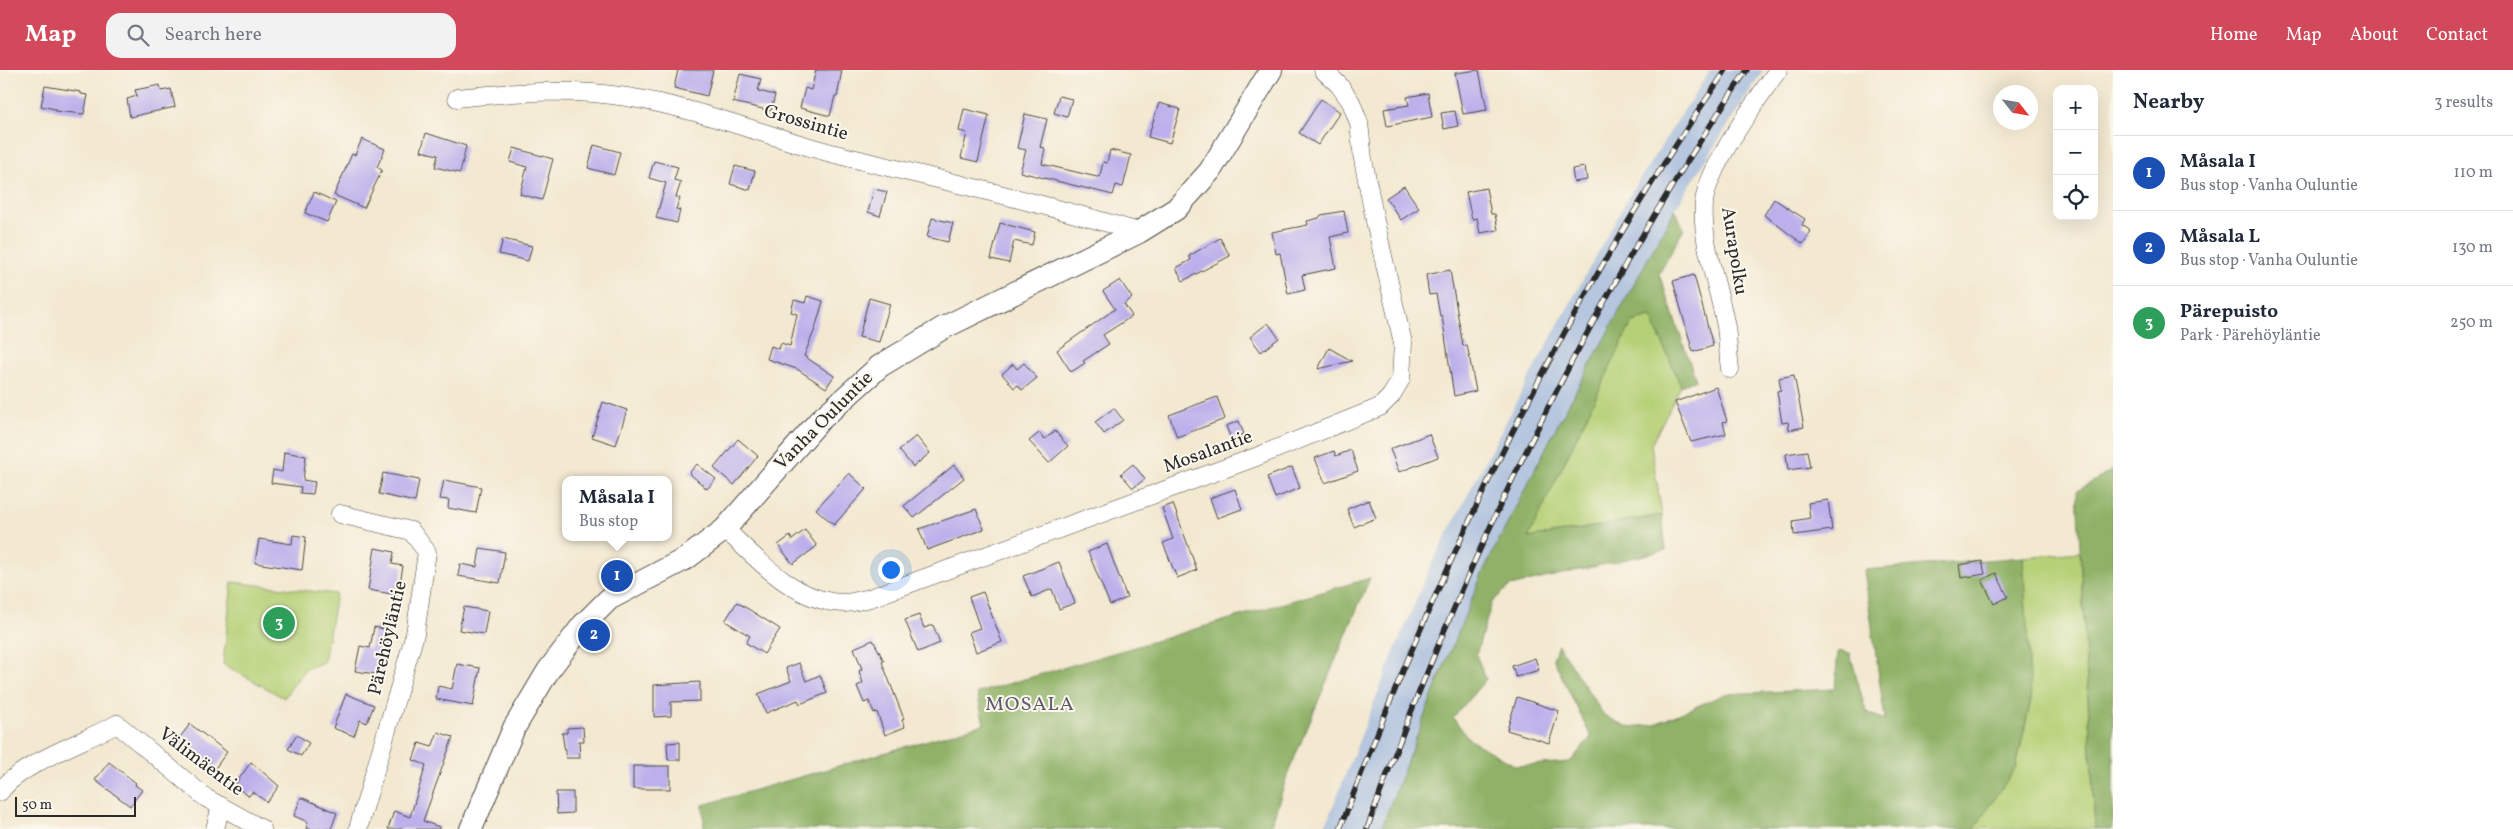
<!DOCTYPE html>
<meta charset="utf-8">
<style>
body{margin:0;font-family:Vollkorn,serif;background:#f2f2f3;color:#1f2937}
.controls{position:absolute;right:15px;top:15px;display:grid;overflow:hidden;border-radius:10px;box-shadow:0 5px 20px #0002}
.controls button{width:45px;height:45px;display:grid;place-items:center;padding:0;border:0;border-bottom:1px solid #e0e1e3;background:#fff;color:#1f2937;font:25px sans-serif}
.compass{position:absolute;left:1993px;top:15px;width:45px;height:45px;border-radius:50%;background:#fff;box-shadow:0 5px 20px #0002;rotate:121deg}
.scale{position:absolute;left:15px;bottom:12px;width:121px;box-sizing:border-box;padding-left:5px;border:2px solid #2b2b2b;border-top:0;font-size:14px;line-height:18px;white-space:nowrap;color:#2b2b2b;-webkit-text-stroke:4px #fbf7ec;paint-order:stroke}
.you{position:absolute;left:890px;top:499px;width:18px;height:18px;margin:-12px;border:4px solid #fff;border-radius:50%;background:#1a73e8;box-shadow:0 0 0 8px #1a73e833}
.badge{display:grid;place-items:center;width:32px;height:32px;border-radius:50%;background:#d1495b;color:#fff;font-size:16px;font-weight:700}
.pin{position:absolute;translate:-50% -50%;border:2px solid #fff;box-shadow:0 1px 5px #0006}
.popup{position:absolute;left:562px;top:406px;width:110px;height:65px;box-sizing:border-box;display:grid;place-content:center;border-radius:10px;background:#fff;filter:drop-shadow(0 1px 4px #0005);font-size:16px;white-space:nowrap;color:#747a83}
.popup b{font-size:19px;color:#1f2937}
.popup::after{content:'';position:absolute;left:50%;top:100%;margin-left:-10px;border:10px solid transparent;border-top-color:#fff}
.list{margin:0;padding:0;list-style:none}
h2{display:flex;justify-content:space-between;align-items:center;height:65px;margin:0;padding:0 20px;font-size:21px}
h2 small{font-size:16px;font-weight:400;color:#747a83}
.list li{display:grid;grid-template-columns:32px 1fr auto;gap:15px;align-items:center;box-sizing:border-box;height:75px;padding:0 20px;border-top:1px solid #e0e1e3}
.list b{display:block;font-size:19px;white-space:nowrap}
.list p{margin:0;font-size:16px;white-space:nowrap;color:#747a83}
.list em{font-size:16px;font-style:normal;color:#747a83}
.icon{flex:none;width:28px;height:28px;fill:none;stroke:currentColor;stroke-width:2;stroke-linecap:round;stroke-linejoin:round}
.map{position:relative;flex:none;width:2113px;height:759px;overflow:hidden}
header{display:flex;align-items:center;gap:30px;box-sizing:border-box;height:70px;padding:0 25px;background:#d1495b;color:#fff}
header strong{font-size:24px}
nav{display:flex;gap:28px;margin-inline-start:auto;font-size:18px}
.search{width:350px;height:45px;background:#f2f2f3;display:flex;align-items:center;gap:12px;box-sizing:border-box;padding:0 18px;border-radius:15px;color:#747a83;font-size:19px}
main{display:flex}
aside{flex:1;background:#fff}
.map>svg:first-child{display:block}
.industrial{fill:#b5c6de}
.green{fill:#b5d076;stroke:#707e50}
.forest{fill:#90b267;stroke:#5e6e49}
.building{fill:#bbb0eb}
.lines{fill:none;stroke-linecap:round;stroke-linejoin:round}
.minor-casing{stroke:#494744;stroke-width:19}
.tertiary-casing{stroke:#494744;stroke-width:24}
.minor{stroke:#fff;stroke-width:18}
.tertiary{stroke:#fff;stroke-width:22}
.rail-casing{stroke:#2b2b2b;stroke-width:5.5}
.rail{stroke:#fbf7ec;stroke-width:4;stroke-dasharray:11;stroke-linecap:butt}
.labels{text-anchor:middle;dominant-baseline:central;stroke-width:4;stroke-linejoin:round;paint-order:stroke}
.street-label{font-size:19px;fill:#2b2b2b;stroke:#fbf7ec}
.neighbourhood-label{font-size:20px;letter-spacing:1px;fill:#5d5a6e;stroke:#fbf7ec}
</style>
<header>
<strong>Map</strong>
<div class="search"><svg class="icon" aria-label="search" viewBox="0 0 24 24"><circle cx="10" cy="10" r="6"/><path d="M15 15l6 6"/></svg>Search here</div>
<nav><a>Home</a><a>Map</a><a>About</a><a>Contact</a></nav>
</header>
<main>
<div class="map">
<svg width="2113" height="759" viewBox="0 0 2113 759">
<rect width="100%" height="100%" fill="#fbf7ec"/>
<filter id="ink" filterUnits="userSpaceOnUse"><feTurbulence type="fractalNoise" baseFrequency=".02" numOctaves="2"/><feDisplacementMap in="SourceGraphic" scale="10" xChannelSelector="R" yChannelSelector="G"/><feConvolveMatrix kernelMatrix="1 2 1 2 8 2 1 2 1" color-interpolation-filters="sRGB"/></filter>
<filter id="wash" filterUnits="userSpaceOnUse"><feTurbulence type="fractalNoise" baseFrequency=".0096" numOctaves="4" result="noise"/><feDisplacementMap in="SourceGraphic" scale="20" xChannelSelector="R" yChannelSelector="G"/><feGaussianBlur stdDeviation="1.12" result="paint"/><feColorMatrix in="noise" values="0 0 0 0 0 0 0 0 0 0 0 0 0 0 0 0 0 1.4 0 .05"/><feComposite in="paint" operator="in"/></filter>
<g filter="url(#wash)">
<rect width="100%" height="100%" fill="#f3e8d0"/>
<path class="industrial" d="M1710,0H1763L1675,139L1393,726L1381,759H1324L1394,582L1431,495L1531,304L1630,124Z"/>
<g class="green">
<path d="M1651,247L1681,316L1651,375L1662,445L1528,468L1632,252Z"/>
<path d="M2080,482L2095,759H1974L2016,697L2031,630L2023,487Z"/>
<path d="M232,512L336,524L324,592L305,599L284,628L223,594Z"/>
</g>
<g class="forest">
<path d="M1675,139L1684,159L1659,204L1696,310L1681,316L1651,247L1632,252L1528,468L1662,445L1666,480L1510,516L1492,532L1476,585L1486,609L1453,648L1470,670L1516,696L1570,692L1591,667L1553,588L1558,575L1604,645L1626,657L1653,655L1725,624L1835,619L1838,581L1850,583L1866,642L1885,650L1864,500L2023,487L2031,629L2016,697L1974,759H1381L1440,606L1483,502L1558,354Z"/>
<path d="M2113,400V759H2095L2077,421Z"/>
<path d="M1370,508L1288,703L1270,759H704L703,735L984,654L977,623Z"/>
</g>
<g id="blocks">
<g class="building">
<path d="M678,0H713L707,26L674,18Z"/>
<path d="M816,0H842L837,27L835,26L830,46L800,38L805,18L811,20Z"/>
<path d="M1479,0L1487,40L1463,44L1455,3Z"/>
<path d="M740,4L761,9L758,21L775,25L771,41L733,32Z"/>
<path d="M160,15L161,21L171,19L175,37L130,47L127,29L137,26L135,20Z"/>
<path d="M45,16L81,22V24L88,25L84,44L55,41V39L41,36Z"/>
<path d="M1428,23L1432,47L1387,56L1384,39L1409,35L1407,27Z"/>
<path d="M1059,26L1072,29L1067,47L1054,43Z"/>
<path d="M1321,29L1340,42L1318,75L1299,63Z"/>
<path d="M1159,33L1180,39L1170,73L1148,67Z"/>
<path d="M964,39L989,45L978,92L961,88L967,63L959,61Z"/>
<path d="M1455,41L1458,56L1444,59L1441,43Z"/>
<path d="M1025,44L1047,49L1040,77L1045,78L1042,94L1097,107L1100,106L1103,92L1107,93L1110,80L1131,85L1123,117L1116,115L1113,125L1020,102L1026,80L1017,78Z"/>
<path d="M426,63L466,76L460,103L435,97L438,85L421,81Z"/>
<path d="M362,69L385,79L377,97L382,100L364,138L334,125L352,84L355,85Z"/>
<path d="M594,75L620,82L614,105L588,98Z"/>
<path d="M514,78L553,89L542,130L520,124L527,97L510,92Z"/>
<path d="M654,91L678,97L674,110L681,112L676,127L680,128L676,139L680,140L677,153L656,148L666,113L649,108Z"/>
<path d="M735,96L755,101L750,120L730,114Z"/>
<path d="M1585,97L1587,110L1574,112L1572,99Z"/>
<path d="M1404,116L1419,138L1401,150L1386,128Z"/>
<path d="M1486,118L1491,144H1495L1498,160L1480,163L1477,148L1472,149L1466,122Z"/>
<path d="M874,119L887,122L880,146L868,142Z"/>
<path d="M314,122L336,132L327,152L305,143Z"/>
<path d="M1774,129L1805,149L1802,155L1811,161L1803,174L1764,145Z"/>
<path d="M1344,141L1348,163L1330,167L1336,198L1302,205L1305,220L1288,224L1280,183L1276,184L1272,162L1308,155L1307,151L1319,148L1321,145Z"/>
<path d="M932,148L953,153L948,172L927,167Z"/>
<path d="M1000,153L1035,162L1032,175L1014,171L1009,193L991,189Z"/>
<path d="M1220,168L1230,186L1183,211L1176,198L1191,190L1189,186Z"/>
<path d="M503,169L532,176L528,191L499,184Z"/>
<path d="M1450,200L1463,276L1467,275L1476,321L1454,326L1442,246H1440L1436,224L1429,225L1426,205Z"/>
<path d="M1694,205L1713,276L1693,282L1673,211Z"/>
<path d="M1120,210L1132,228L1124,234L1132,246L1103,265L1109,274L1083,291L1085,293L1071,302L1057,280L1115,239L1103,221Z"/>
<path d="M807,226L823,231L815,259L804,286L834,306L826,318L797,299L767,289L771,276L779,279L781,273L790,276L797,244L791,242L794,230L805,233Z"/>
<path d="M869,228L890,234L879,272L859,267Z"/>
<path d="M1268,253L1279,268L1261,282L1250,267Z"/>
<path d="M1329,278L1352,291L1318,299Z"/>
<path d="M1024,293L1037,308L1022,320L1018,315L1014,318L1002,304L1013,294L1017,299Z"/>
<path d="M1794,305L1804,357L1789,360L1788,352L1782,353L1777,321L1781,320L1779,308Z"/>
<path d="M1716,317L1727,351L1723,352L1726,364L1691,372L1675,332Z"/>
<path d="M1217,327L1225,349L1177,367L1169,345Z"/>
<path d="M603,332L627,340L616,375L592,367Z"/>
<path d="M1114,338L1123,350L1104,364L1095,352Z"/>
<path d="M1239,351L1244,364L1231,369L1226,356Z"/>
<path d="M1055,361L1068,376L1049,393L1029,371L1039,363L1045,369Z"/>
<path d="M1429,364L1438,387L1399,402L1390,379Z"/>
<path d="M916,366L930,383L913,397L899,380Z"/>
<path d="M738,369L758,386L734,415L714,398Z"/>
<path d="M1351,380L1358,401L1325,413L1315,388L1334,381L1336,386Z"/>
<path d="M1807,381L1810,397L1788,400L1786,384Z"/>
<path d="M284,382L306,386L303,410L315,412L313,424L300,423L301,417L271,413L273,400L282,402Z"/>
<path d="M697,394L716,409L707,419L689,403Z"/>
<path d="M1133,394L1145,409L1133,418L1121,404Z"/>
<path d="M954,395L964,408L914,448L904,436Z"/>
<path d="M1292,397L1300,418L1275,428L1267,407Z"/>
<path d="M383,403L419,410L415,432L379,424Z"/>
<path d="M849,403L866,419L834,455L816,439Z"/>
<path d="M444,410L481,417L476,443L448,438L449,430L440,429Z"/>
<path d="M1235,419L1242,439L1217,448L1210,428Z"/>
<path d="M1369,430L1376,448L1354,457L1347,439Z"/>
<path d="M1828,430L1832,460L1794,465L1793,451L1810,448L1808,433Z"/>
<path d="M1173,434L1197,500L1177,508L1163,473L1173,469L1162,438Z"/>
<path d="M976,439L984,459L927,480L919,459Z"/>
<path d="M805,460L817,476L793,494L778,475L790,466L792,470Z"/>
<path d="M293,465L306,467L302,500L255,493L259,469L292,474Z"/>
<path d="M1107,474L1127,528L1110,535L1088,482Z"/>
<path d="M375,478L394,482L392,494L403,496L398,525L368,520Z"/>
<path d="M480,478L505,482L500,513L458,506L460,494L477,497Z"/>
<path d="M1982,491L1985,504L1961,508L1959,495Z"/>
<path d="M1059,492L1075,533L1059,539L1052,519L1032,527L1023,506Z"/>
<path d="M1996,503L2008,527L1994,534L1982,510Z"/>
<path d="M983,522L1002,572L976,582L969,562L980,558L969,527Z"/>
<path d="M737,532L780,559L764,584L746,573L750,566L725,551Z"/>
<path d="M464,537L488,541L484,564L459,560Z"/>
<path d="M919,545L924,558L933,555L940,573L918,582L905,550Z"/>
<path d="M374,557L390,560L382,605L355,601L360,576L370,578Z"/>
<path d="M873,570L884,591L882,592L904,649L902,650L905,657L885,665L877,642L874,643L869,631L864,633L857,616L863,613L859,601L862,599L854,578Z"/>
<path d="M1535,588L1539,600L1516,607L1512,596Z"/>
<path d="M799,593L806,611L820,605L827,623L800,634L798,630L766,643L758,624L791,611L786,598Z"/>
<path d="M457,594L480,598L473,636L436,629L438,616L452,619Z"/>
<path d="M700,612V631L671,632V646L654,647V615Z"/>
<path d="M346,624L374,635L367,653L360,650L354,666L333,658Z"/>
<path d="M1517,627L1559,641L1549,673L1507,660Z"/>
<path d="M190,654L227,682L213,701L175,674Z"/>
<path d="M583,657L584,671H579L580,688H566L562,663H567V658Z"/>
<path d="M438,662L453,667L423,751L439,757V759H388L394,741L410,747L426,695L413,690L419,673L432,677Z"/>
<path d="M297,665L309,673L301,686L288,679Z"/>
<path d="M680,672V690H668L667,673Z"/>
<path d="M109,692L136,713L135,715L142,720L130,736L95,710Z"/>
<path d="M251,692L279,716L267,732L252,722L249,726L234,716Z"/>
<rect x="633" y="696" width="37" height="23"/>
<path d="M556,722H573V743L557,744Z"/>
<path d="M301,727L337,743L331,759H306L308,752L294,746Z"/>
</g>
</g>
</g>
<g filter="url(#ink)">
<use href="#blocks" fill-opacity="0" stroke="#494744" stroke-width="1"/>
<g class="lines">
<g class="minor-casing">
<g id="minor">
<path d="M457,28C513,22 571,18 627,27C698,38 766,66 835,84C936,109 1039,132 1139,162"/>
<path d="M1730,299C1728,285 1728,270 1726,257C1719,217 1701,174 1704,133C1707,98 1757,30 1778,0"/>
<path d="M340,444L411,461L427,482L415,564L358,759"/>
<path d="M725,459C757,489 796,533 844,533C852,533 862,530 870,528L1256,387L1380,337L1391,326L1401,309L1403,273L1375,151L1363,89L1359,53L1351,32L1339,15L1323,0"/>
<path d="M0,722C19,694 86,671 117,654L206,728L262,759"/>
<path d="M215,759L221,736"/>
</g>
</g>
<g class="tertiary-casing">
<path id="tertiary" d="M471,759L514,658L548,601L583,555L609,529L687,488L725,459L819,351L880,296L943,258L1139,162L1176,139L1210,101L1271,0"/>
</g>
<use href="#minor" class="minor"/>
<use href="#tertiary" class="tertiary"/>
<g class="rail-casing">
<g id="rail">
<path d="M1340,759C1441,492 1563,235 1726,0"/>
<path d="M1367,759C1463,491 1587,235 1747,0"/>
</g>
</g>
<use href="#rail" class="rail"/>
</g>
</g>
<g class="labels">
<g class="street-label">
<text transform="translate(806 53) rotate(16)">Grossintie</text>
<text transform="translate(1734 181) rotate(81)">Aurapolku</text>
<text transform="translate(824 351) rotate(-45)">Vanha Ouluntie</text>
<text transform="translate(1208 382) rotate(-20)">Mosalantie</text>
<text transform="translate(388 568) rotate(-77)">Pärehöyläntie</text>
<text transform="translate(201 692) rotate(37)">Välimäentie</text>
</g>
<g class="neighbourhood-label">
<text x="1030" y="635">MOSALA</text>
</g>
</g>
</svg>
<div class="controls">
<button>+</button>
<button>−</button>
<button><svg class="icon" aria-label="locate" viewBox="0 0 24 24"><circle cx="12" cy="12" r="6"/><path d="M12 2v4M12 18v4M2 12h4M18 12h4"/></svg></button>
</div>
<svg class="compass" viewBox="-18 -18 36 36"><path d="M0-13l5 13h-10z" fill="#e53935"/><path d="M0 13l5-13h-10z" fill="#747a83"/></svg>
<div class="scale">50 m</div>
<div class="you"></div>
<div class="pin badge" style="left:617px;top:506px;background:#1a4fb4">1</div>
<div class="popup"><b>Måsala I</b>Bus stop</div>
<div class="pin badge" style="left:594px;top:565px;background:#1a4fb4">2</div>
<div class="pin badge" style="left:279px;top:553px;background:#2e9e5b">3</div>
</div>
<aside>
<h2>Nearby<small>3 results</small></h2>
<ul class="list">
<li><span class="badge" style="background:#1a4fb4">1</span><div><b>Måsala I</b><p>Bus stop · Vanha Ouluntie</p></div><em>110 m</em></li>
<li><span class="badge" style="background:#1a4fb4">2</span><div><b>Måsala L</b><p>Bus stop · Vanha Ouluntie</p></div><em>130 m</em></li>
<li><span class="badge" style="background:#2e9e5b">3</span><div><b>Pärepuisto</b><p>Park · Pärehöyläntie</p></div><em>250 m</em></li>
</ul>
</aside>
</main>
